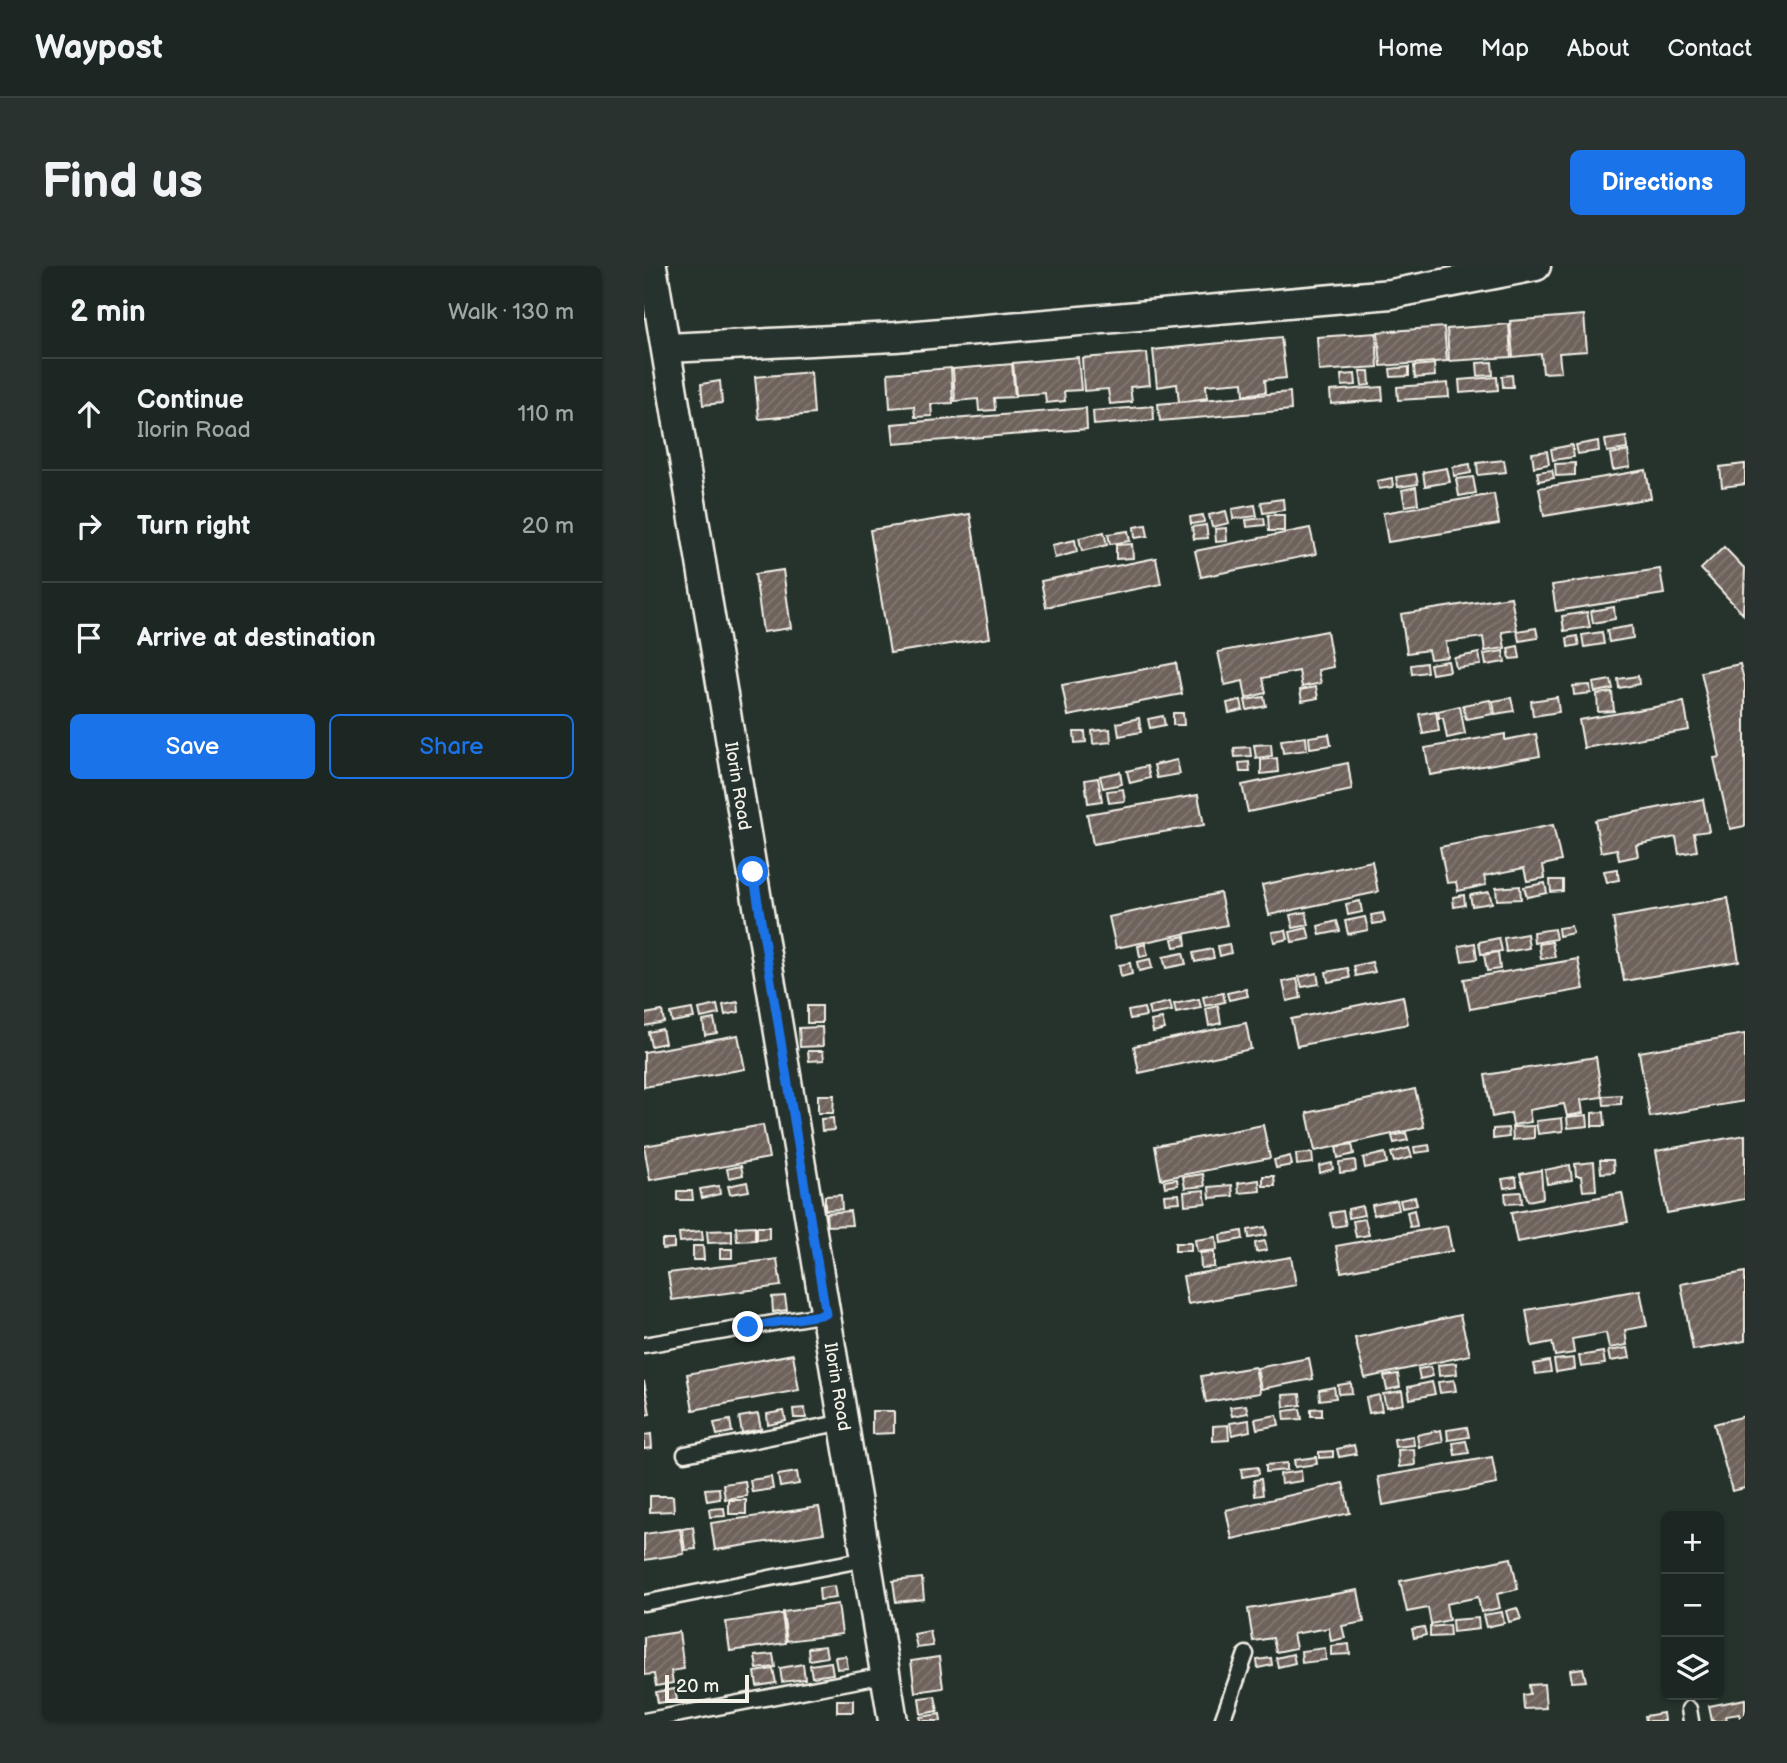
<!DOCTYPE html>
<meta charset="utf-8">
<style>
body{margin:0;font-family:"Balsamiq Sans",sans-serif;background:#29322f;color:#f1f3f6}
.controls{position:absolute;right:21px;bottom:21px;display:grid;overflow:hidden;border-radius:10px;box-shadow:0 2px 5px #0004}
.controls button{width:63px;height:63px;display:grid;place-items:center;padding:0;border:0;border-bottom:2px solid #3a4340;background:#1c2622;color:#f1f3f6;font:35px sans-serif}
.scale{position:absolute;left:21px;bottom:18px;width:84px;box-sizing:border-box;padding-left:7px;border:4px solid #f4f1e8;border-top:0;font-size:19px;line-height:24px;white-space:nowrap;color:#f4f1e8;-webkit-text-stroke:5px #26332d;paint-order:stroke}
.stop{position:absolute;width:21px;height:21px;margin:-16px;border:5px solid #1a73e8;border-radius:50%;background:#fff}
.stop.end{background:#1a73e8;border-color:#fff;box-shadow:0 2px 7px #0008}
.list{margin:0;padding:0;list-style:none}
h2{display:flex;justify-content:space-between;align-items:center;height:91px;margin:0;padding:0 28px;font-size:30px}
h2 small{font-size:23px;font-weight:400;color:#a0a5a5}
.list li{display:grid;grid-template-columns:46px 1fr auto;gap:21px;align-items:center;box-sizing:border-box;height:112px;padding:0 28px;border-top:2px solid #3a4340}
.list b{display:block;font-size:26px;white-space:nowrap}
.list p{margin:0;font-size:23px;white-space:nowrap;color:#a0a5a5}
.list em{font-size:23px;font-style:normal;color:#a0a5a5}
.actions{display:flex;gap:14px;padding:21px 28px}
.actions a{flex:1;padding:16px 0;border:2px solid #1a73e8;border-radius:10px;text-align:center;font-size:24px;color:#1a73e8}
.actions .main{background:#1a73e8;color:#fff}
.icon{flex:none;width:38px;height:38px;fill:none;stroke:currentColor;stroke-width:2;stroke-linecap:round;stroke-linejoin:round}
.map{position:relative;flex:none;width:1101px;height:1455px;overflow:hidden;border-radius:10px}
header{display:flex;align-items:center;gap:42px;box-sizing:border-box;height:98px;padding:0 35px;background:#1c2622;border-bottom:2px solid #3a4340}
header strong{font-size:33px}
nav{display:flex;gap:38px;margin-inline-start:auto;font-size:24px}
.intro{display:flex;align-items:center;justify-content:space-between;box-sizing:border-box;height:168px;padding:0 42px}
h1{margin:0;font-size:49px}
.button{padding:18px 32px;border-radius:10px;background:#1a73e8;color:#fff;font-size:24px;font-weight:700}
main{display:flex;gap:42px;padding:0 42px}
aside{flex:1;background:#1c2622;border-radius:10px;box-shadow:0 2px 5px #0004}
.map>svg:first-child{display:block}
.building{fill:url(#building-hatch);stroke:#f4f1e8;stroke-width:2}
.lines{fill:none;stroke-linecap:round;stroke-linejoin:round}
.service-casing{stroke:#f4f1e8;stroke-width:19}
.minor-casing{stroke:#f4f1e8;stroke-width:33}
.service{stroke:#26332d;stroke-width:14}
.minor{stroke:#26332d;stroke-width:28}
.route{stroke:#1a73e8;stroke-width:9}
.labels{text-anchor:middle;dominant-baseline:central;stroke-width:6;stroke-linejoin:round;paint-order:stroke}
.street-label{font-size:18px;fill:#f4f1e8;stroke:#26332d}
</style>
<header>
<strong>Waypost</strong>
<nav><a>Home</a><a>Map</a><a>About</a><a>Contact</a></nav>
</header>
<div class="intro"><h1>Find us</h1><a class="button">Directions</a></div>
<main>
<aside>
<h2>2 min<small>Walk · 130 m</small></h2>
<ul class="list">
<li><svg class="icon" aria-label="ahead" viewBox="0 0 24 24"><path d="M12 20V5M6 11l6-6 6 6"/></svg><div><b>Continue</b><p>Ilorin Road</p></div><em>110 m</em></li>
<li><svg class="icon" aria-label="right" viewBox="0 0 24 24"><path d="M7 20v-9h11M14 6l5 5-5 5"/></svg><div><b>Turn right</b></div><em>20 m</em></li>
<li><svg class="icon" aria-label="arrive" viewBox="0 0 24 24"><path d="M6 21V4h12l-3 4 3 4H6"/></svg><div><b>Arrive at destination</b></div></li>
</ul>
<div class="actions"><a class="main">Save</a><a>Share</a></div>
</aside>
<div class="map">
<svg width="1101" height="1455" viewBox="0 0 1101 1455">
<defs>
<pattern id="building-hatch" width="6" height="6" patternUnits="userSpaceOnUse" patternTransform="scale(1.75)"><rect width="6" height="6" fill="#6e625b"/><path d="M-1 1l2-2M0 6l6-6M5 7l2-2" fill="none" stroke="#837973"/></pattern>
</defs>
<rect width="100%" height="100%" fill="#26332d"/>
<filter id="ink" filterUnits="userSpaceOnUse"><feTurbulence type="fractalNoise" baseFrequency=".0143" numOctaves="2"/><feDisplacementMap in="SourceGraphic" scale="14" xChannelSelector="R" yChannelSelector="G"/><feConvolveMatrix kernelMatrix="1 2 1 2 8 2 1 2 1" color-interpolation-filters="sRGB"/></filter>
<g filter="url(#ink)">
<g class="building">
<path d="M940,49L943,85L915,87L917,106L899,107L897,88L869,91L866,55Z"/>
<path d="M865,58L867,91L805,95L803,63Z"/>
<path d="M800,61L803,95L737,100L734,66Z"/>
<path d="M732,67L734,101L675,105L673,71Z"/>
<path d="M637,71L642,112L621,114L622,126L600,129L599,116L562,119L563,132L535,136L533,118L513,121L509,84Z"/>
<path d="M503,87L506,119L486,121L488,136L466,138L464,123L440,125L438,92Z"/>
<path d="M434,91L437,124L420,125L421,135L402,137L401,127L372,129L369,97Z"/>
<path d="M848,96L849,109L834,110L833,97Z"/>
<path d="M368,98L371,131L350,132L351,144L335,145L334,133L311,135L309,103Z"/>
<path d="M790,98L791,110L771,112L770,100Z"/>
<path d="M765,101V110L747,111L746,103Z"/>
<path d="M307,102L309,137L287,138L288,150L271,151L270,140L246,142L244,107Z"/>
<path d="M716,105H725L726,119L718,120Z"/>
<path d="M167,106L170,148L115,153L111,111Z"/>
<path d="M711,108L712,119L698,120L697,109Z"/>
<path d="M868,109L869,121H859L858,110Z"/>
<path d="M853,111L854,124L816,127L815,114Z"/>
<path d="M76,115L78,137L59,139L57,118Z"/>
<path d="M804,117L805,131L754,134L753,121Z"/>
<path d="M738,121L739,134L687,138L686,125Z"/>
<path d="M646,126L647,144L516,155L514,138Z"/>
<path d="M509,140L510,154L450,159L449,145Z"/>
<path d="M442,142L443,163L250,178L248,158Z"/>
<path d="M982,171L983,183L963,186L961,174Z"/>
<path d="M954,175L955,185L934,188L932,179Z"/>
<path d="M928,179L930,191L909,194L907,183Z"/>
<path d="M903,185L905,198L890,201L888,187Z"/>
<path d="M984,185L986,201L969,204L966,188Z"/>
<path d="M860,194L862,206L834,209L833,197Z"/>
<path d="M931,197V209L912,210L911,198Z"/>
<path d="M826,198L827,207L810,210L809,201Z"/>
<path d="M1101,198V218L1078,221L1076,201Z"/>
<path d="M803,202L806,216L781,220L779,206Z"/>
<path d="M908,204L910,212L895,215L893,206Z"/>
<path d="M1002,204L1007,232L900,250L895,222Z"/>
<path d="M772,208L774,218L754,221L752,211Z"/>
<path d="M829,211L832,227L815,230L812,213Z"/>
<path d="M748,212L749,221L735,223L733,215Z"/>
<path d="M772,221L774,238L761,240L758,224Z"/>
<path d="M850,228L855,258L744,276L739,247Z"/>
<path d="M639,233L640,244L619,247L617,236Z"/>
<path d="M611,239L613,250L589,253L588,243Z"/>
<path d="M582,245L585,257L568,261L565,249Z"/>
<path d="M326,248L346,372L246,387L226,264Z"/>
<path d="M559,249L560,256L547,258L546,251Z"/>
<path d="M624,249H640V265H625Z"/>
<path d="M620,252L621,259L603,261L602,254Z"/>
<path d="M502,259L504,270L491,272L490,261Z"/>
<path d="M562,259L564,272L550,273L548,261Z"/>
<path d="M582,262L583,275L572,276L571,263Z"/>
<path d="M666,262L672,288L557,311L551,285Z"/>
<path d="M484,265L486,275L466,278L464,268Z"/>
<path d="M460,266L463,279L438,285L435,272Z"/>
<path d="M431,274L433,286L411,292L408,279Z"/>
<path d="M488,278L489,292L472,293V279Z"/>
<path d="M1080,281L1101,303L1099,348L1057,303Z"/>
<path d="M512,292L517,318L402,341L397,315Z"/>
<path d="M1016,303L1020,328L912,345L908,319Z"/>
<path d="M139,304L147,362L119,366L111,308Z"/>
<path d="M867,331L873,364L858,366L861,382L841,385L839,371L802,376L804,391L786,393L784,384L763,387L757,348Z"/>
<path d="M970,341L971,353L949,357L947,345Z"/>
<path d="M943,346L946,361L920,365L918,350Z"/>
<path d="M988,360L989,372L965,376L963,364Z"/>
<path d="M892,362L894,372L875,375L873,365Z"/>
<path d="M683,365L689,401L674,404L677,417L658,421L655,405L619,412L622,427L602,432L599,415L581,419L574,386Z"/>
<path d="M958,366L960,378L940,381L938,369Z"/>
<path d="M933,370L935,379L924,381L923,372Z"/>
<path d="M874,380L876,392L866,393L864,382Z"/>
<path d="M859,385L861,396L842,399L840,388Z"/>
<path d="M835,387L837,399L812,402L810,392Z"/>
<path d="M804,395L806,405L788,408L786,398Z"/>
<path d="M532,397L538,428L424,450L418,419Z"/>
<path d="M782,397L783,406L768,408L767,399Z"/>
<path d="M1096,398L1101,418V560L1086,563L1070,492L1076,491L1057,406Z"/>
<path d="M994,410L995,418L975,422L974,413Z"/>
<path d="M967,414L969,423L951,426L949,417Z"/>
<path d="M946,419L947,427L930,429L929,420Z"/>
<path d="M672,421L674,432L658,435L656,424Z"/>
<path d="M968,426L970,445L954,446L953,428Z"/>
<path d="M620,431L622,440L603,444L601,434Z"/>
<path d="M913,431L915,446L889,450L887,435Z"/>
<path d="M867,432L870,445L851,448L849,435Z"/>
<path d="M597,434L599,444L585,447L583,437Z"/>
<path d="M846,434L849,448L822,453L819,439Z"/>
<path d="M1040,436L1045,464L940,482L935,454Z"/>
<path d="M816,440L821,468L803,472L799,452H795L794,445Z"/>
<path d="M792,445L795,465L779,468L775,448Z"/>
<path d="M529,447H539L540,459H529Z"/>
<path d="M519,450L521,459L506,462L504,453Z"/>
<path d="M495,452L497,466L475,470L473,457Z"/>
<path d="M466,463L467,476L449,478L448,465Z"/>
<path d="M430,466H441L442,476L431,477Z"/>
<path d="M685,468L687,479L666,482L665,471Z"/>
<path d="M861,468V474L892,468L896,490L786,509L781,482Z"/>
<path d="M662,471L663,484L639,487L637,474Z"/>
<path d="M627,478L628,490L612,492L610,479Z"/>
<path d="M606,481L607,490L591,491L590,482Z"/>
<path d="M633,492L634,506L617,508V494Z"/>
<path d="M533,494L536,508L513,512L510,499Z"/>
<path d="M605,496L606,506H596L595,497Z"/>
<path d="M704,497L708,524L604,546L598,519Z"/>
<path d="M503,500L506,512L486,517L483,505Z"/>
<path d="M476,506L478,518L459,522L456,510Z"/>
<path d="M454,512L458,535L444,537L441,514Z"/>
<path d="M479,523L481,535L465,537L463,525Z"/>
<path d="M554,529L560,559L449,578L443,548Z"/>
<path d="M1059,533L1065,565L1050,567L1053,585L1035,588L1032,571L992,579L994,590L975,594L973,583L957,586L951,554Z"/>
<path d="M909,559L917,595L899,599L901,612L883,615L880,602L840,610L842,619L814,625L812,616L803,617L796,581Z"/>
<path d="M728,595L734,626L625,649L618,619Z"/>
<path d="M973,603L975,614L963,616L960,605Z"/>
<path d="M906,614H919V625L907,626Z"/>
<path d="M901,617L903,627L883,631L880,621Z"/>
<path d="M876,620L877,633L853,634L852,622Z"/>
<path d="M845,626L848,637L828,640L826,629Z"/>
<path d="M576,627L583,659L472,682L465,651Z"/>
<path d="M820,629L821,639L810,641L809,631Z"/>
<path d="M1084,632L1095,695L980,715L969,652Z"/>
<path d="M716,635L718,646L704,649L702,638Z"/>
<path d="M662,646L665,659L649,662L646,649Z"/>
<path d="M739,647L741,656L729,658L727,649Z"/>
<path d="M721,651L724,664L704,668L701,655Z"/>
<path d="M693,655L696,665L676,669L674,660Z"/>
<path d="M927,660L929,667L915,670L914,662Z"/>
<path d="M663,662L666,673L648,676L646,666Z"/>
<path d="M910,663L912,673L890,677L889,666Z"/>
<path d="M642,664L644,673L630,676L628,666Z"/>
<path d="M883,668L885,682L862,686L860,672Z"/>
<path d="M541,670L542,679L530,681L528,673Z"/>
<path d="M855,672L858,685L837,688L835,676Z"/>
<path d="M908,676L911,691L897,693L895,678Z"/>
<path d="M831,677L833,693L818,695L815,680Z"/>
<path d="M501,678L504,689L496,691L494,680Z"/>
<path d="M585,678L587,687L576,690L574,680Z"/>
<path d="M568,683L570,692L551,696L549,687Z"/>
<path d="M854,686L856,703L843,705L840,689Z"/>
<path d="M539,687L542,698L522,702L519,691Z"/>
<path d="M506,693L508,702L495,705L493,696Z"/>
<path d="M934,693L940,723L826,743L820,713Z"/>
<path d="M728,696L731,706L712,710L710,700Z"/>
<path d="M486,697L488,708L477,711L475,699Z"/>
<path d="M704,702L706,712L684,716L682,706Z"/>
<path d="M673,707L675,718L658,721L655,711Z"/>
<path d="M653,713L657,732L643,735L639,716Z"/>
<path d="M602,723L604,730L585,734L583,727Z"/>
<path d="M579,727L581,736L561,740L559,731Z"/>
<path d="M759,730L764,758L653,780L647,753Z"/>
<path d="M555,733L557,742L532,747L530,738Z"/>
<path d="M94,736L95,746L81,749L79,739Z"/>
<path d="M526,736L528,745L506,749L504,741Z"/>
<path d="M73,739L75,748L57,752L55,743Z"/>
<rect x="163" y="740" width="15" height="17"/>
<path d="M574,740L577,757L565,760L562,743Z"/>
<path d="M500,742L502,750L486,753L484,745Z"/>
<path d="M48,743L50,752L28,756L26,747Z"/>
<path d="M18,745L20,756L0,760V748Z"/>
<path d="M70,753L73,767L61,769L59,755Z"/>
<path d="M518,753L521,763L509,766L507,755Z"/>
<path d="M602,757L607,783L495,807L490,780Z"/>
<path d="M178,761L179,780L156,781L155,762Z"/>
<path d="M18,763L21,777L7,780L4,766Z"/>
<path d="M1101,768V835L1006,851L995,786Z"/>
<path d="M94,769L101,803L0,821V786Z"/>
<path d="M164,785H179L180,794L165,795Z"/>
<path d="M952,791L958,831L937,834L939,847L923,850L920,838L885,844L887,856L869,859L867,847L848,851L841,809Z"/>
<path d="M771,823L780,861L671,885L663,847Z"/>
<path d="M174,829H190L189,847H174Z"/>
<path d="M977,829V838L960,839L959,830Z"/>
<path d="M960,846L961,860H948V847Z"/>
<path d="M943,849L944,860L924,862L923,851Z"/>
<path d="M189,852L190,864L178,865L177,853Z"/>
<path d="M918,852L919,865L894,868L892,855Z"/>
<path d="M119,859L125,892L6,914L0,880Z"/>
<path d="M619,859L626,892L517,913L511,880Z"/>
<path d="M890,860V872L869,874L868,861Z"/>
<path d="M864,862L865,871L849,873V863Z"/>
<path d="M762,867L764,874L750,877L748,870Z"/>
<path d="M1101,869V933L1023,947L1012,885Z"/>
<path d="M708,878L710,888L694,892L692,881Z"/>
<path d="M785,879L786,885L771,887L770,881Z"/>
<path d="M765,882L768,891L750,896L747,887Z"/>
<path d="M668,887L669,897L653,899L652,888Z"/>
<path d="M741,887L743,897L721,902L719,892Z"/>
<path d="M646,890L648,899L632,902L630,894Z"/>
<path d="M711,894L712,905L696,907L695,896Z"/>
<path d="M956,894H969L970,906L957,907Z"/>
<path d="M950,896L952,924L939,925L937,910H932L931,898Z"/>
<path d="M688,897L689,903L676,907L675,900Z"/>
<path d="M926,899L928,914L903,918L901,904Z"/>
<path d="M97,900L99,909L85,912L83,903Z"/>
<path d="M897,904L899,932L884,935L876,908Z"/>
<path d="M559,908L561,920L541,922L539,911Z"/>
<path d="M619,910H630L631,920H619Z"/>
<path d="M872,911L873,920L860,922L858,913Z"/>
<path d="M533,913L534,919L521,921L520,915Z"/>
<path d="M615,914L616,925L595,927L594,917Z"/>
<path d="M103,916L105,925L86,928L84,920Z"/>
<path d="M588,919L589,930L566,932L565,921Z"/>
<path d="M75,920L76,928L58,932L56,923Z"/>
<path d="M560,924L562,937L541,939L540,926Z"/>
<path d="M33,925H48L49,934H33Z"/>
<path d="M877,926L878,937L862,938L861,927Z"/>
<path d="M978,927L984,956L873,976L867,947Z"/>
<path d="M535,928L536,936L521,937L520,929Z"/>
<path d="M197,929L198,943L181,944V930Z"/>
<path d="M771,931L773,939L758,942L756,934Z"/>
<path d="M753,934L755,944L730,949L728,939Z"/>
<path d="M718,940L720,949L705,952L704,943Z"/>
<path d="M770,944L773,960L766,961L763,946Z"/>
<path d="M206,945L208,959L183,960L182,947Z"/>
<path d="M699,945L702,959L689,961L686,947Z"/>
<path d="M721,953L725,969L712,971L709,955Z"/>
<path d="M111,960V974L93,975L92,961Z"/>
<path d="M803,960L808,985L697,1006L692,980Z"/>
<path d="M113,961H125V973L113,974Z"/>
<path d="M621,961L623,969L605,972L604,964Z"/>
<path d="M88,964V976L64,977L63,965Z"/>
<path d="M58,965L59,974L36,976L35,967Z"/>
<path d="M598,965L599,973L577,977L576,969Z"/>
<path d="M572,971L573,984L553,986L551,974Z"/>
<path d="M18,974H30V982L18,983Z"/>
<path d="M621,975L623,984L612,986L611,977Z"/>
<rect x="531" y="977" width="16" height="8"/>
<path d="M49,980H59L60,994H49Z"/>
<rect x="76" y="983" width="12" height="9"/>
<path d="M570,986V1001L557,1002L556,987Z"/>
<path d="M647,991L652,1019L544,1038L539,1010Z"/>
<path d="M133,993L137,1020L28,1034L24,1007Z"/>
<path d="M1101,1006V1075L1049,1084L1037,1018Z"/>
<path d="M996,1024L1003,1060L981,1064L983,1079L965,1082L962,1067L928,1073L930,1087L911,1090L908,1076L888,1080L882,1044Z"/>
<path d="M141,1030L143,1044L129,1046L128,1031Z"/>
<path d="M816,1049L826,1089L721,1112L711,1072Z"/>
<path d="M984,1082L986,1092L966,1095L964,1085Z"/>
<path d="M959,1086L961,1098L937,1101L935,1090Z"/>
<path d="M149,1088L155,1124L49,1144L43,1108Z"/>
<path d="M665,1092L669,1113L617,1123L613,1102Z"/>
<path d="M930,1092L931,1103L912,1106L910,1094Z"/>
<path d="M905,1095L907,1106L892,1108L890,1098Z"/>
<path d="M812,1097L813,1108L795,1110L794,1099Z"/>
<path d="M611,1101L616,1127L562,1136L557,1110Z"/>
<path d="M787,1101L789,1110L776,1113L774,1103Z"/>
<path d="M754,1108L756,1121L743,1124L740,1110Z"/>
<path d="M810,1114L812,1125L796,1127L794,1116Z"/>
<path d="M0,1115L6,1148L0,1149Z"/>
<path d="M788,1116L791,1128L766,1133L764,1121Z"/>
<path d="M707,1117L708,1127L695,1128L694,1119Z"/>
<path d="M690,1121L692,1132L676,1134L675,1124Z"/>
<path d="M758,1125L760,1138L742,1141L739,1128Z"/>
<path d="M656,1128L657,1139L640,1141L639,1129Z"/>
<path d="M735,1129L738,1145L725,1147L722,1132Z"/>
<path d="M602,1139L604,1147L588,1150L586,1141Z"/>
<path d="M161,1142L162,1152H150L149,1143Z"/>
<path d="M678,1142V1150H667V1143Z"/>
<path d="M656,1143L658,1153L641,1154L640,1145Z"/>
<path d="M140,1145L142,1155L124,1159L123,1148Z"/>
<path d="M228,1145H250V1167L228,1168Z"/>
<path d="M114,1148L117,1163L98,1167L95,1151Z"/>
<path d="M633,1149L635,1159L613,1163L611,1153Z"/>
<path d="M1101,1150V1222L1088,1225L1070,1158Z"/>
<path d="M86,1154L88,1166L73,1169L70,1157Z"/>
<path d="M605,1154L606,1165L588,1169L586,1157Z"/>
<path d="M584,1159L585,1174L569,1175V1160Z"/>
<path d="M823,1161L825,1171L804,1174L803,1164Z"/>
<path d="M797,1164L799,1176L775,1181L773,1169Z"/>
<path d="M7,1168L8,1182L0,1183V1169Z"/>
<path d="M769,1170L770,1179L751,1181L750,1173Z"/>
<path d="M822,1175L825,1187L811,1189L809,1177Z"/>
<path d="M710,1179L712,1188L695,1191L693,1183Z"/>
<path d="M770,1183L771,1199L755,1201L754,1184Z"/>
<path d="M689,1185V1191L675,1192V1186Z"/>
<path d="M672,1191L673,1198L651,1201L650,1194Z"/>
<path d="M848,1191L853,1218L739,1239L734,1211Z"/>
<path d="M643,1197V1204L622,1206V1199Z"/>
<path d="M614,1201L615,1208L598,1211L597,1203Z"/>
<path d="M657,1205L658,1215L637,1218L636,1208Z"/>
<path d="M153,1206L155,1218L136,1221L134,1209Z"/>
<path d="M127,1211L129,1223L108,1226L106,1214Z"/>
<path d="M617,1213L619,1229L611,1230L610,1214Z"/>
<path d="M101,1215L103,1230L81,1233L79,1218Z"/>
<path d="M699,1217L706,1247L588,1273L582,1244Z"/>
<path d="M75,1222L76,1233L63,1235L61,1223Z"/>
<path d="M6,1230H29L30,1245L6,1246Z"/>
<rect x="85" y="1234" width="17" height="14"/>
<path d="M175,1241L180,1267L71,1284L67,1257Z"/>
<path d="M80,1242L81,1250L66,1251L65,1243Z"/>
<path d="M49,1261L52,1283L41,1284L38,1263Z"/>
<path d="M36,1263L40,1288L0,1294V1268Z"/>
<path d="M867,1292L874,1323L853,1328L856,1342L837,1346L834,1331L802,1338L805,1354L787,1358L784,1342L763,1346L756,1315Z"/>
<path d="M278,1312L280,1333L252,1336L249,1315Z"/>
<path d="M190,1320L192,1332L176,1334L175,1322Z"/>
<path d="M714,1324L720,1356L698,1360L701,1372L687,1375L685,1362L649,1368L652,1382L632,1386L629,1372L609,1375L604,1343Z"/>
<path d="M194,1338L198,1368L143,1375L139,1346Z"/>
<path d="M873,1342L877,1353L865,1356L862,1345Z"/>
<path d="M858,1346L860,1357L842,1361L839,1349Z"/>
<path d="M138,1348L142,1377L86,1385L82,1356Z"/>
<path d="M834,1352L835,1363L809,1366L808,1354Z"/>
<path d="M805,1359L806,1370L786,1371V1361Z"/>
<path d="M780,1361L782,1369L770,1372L768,1363Z"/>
<path d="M286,1365L289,1380L273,1382L270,1368Z"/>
<path d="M35,1366L40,1403L27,1405L29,1417L12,1420L10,1408L0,1409V1371Z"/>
<path d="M705,1378L706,1388L687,1389V1380Z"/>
<path d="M181,1380L183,1391L165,1394L164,1382Z"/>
<path d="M681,1382L682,1394L658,1397L657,1385Z"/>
<path d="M129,1388L131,1401L113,1403L111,1390Z"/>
<path d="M649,1388L651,1397L634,1401L632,1392Z"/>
<path d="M202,1390L204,1402L193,1403L191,1391Z"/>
<path d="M295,1391L299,1422L271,1426L267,1395Z"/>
<path d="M627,1392L628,1399L614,1402L613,1394Z"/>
<path d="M187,1396L189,1408L168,1411L166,1399Z"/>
<path d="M159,1398L161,1413L138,1416L136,1402Z"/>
<path d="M939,1402L942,1415L928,1416L926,1404Z"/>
<path d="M129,1403L132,1417L113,1420L111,1406Z"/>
<path d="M900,1418L902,1442L880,1443L879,1429L886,1428L885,1419Z"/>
<path d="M31,1423L33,1434L14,1437L12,1426Z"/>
<path d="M291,1430L294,1445L277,1448L275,1432Z"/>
<path d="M1101,1433V1455H1097L1095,1448L1082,1450L1083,1455H1068L1065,1440Z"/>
<rect x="193" y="1434" width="16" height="12"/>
<path d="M1019,1447L1020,1455H1002L1001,1450Z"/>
<path d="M296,1448L297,1455H277L276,1451Z"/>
</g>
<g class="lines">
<g class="service-casing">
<g id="service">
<path d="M0,1079L182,1048"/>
<path d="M41,1188L200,1156"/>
<path d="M0,1337L222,1293"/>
<path d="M1045,1443L1047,1455"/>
<path d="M0,1455L241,1409"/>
<path d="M578,1455L602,1388"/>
</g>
</g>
<g class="minor-casing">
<g id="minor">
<path id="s1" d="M8,0L249,1455"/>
<path d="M23,82L251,71L747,28L892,0"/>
</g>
</g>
<use href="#service" class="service"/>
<use href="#minor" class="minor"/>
</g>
</g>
<g class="lines" filter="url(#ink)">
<path class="route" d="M104,1061L182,1048L109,606"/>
</g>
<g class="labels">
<g class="street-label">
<text stroke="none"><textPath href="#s1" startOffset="527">Ilorin Road</textPath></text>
<text stroke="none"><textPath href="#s1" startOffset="1136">Ilorin Road</textPath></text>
</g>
</g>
</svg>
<div class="controls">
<button>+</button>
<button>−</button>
<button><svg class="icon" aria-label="layers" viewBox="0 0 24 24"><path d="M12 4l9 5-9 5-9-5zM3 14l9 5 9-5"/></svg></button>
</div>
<div class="scale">20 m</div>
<div class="stop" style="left:109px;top:606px"></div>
<div class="stop end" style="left:104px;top:1061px"></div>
</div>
</main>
